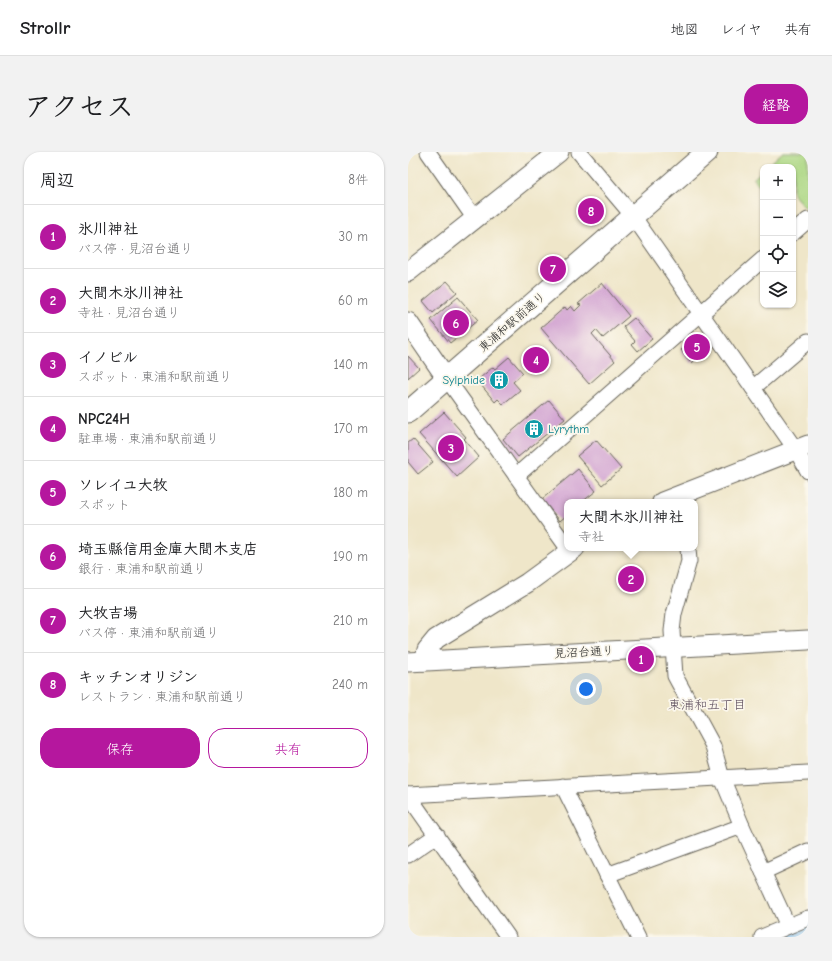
<!DOCTYPE html>
<html lang="ja">
<meta charset="utf-8">
<style>
body{margin:0;font-family:"Comic Neue","Klee One",sans-serif;background:#f2f2f2;color:#202124}
.controls{position:absolute;right:12px;top:12px;display:grid;overflow:hidden;border-radius:8px;box-shadow:0 1px 3px #0004}
.controls button{width:36px;height:36px;display:grid;place-items:center;padding:0;border:0;border-bottom:1px solid #e0e0e0;background:#fff;color:#202124;font:20px sans-serif}
.you{position:absolute;left:178px;top:537px;width:14px;height:14px;margin:-10px;border:3px solid #fff;border-radius:50%;background:#1a73e8;box-shadow:0 0 0 6px #1a73e833}
.badge{display:grid;place-items:center;width:26px;height:26px;border-radius:50%;background:#b5179e;color:#fff;font-size:13px;font-weight:700}
.pin{position:absolute;translate:-50% -50%;border:2px solid #fff;box-shadow:0 1px 4px #0006}
.popup{position:absolute;left:156px;top:347px;width:134px;height:52px;box-sizing:border-box;display:grid;place-content:center;border-radius:8px;background:#fff;filter:drop-shadow(0 1px 3px #0005);font-size:13px;white-space:nowrap;color:#757577}
.popup b{font-size:15px;color:#202124}
.popup::after{content:'';position:absolute;left:50%;top:100%;margin-left:-8px;border:8px solid transparent;border-top-color:#fff}
.list{margin:0;padding:0;list-style:none}
h2{display:flex;justify-content:space-between;align-items:center;height:52px;margin:0;padding:0 16px;font-size:17px}
h2 small{font-size:13px;font-weight:400;color:#757577}
.list li{display:grid;grid-template-columns:26px 1fr auto;gap:12px;align-items:center;box-sizing:border-box;height:64px;padding:0 16px;border-top:1px solid #e0e0e0}
.list b{display:block;font-size:15px;white-space:nowrap}
.list p{margin:0;font-size:13px;white-space:nowrap;color:#757577}
.list em{font-size:13px;font-style:normal;color:#757577}
.actions{display:flex;gap:8px;padding:12px 16px}
.actions a{flex:1;padding:9px 0;border:1px solid #b5179e;border-radius:16px;text-align:center;font-size:14px;color:#b5179e}
.actions .main{background:#b5179e;color:#fff}
.icon{flex:none;width:22px;height:22px;fill:none;stroke:currentColor;stroke-width:2;stroke-linecap:round;stroke-linejoin:round}
.map{position:relative;flex:none;width:400px;height:785px;overflow:hidden;border-radius:16px}
header{display:flex;align-items:center;gap:24px;box-sizing:border-box;height:56px;padding:0 20px;background:#fff;border-bottom:1px solid #e0e0e0}
header strong{font-size:19px}
nav{display:flex;gap:22px;margin-inline-start:auto;font-size:14px}
.intro{display:flex;align-items:center;justify-content:space-between;box-sizing:border-box;height:96px;padding:0 24px}
h1{margin:0;font-size:28px}
.button{padding:10px 18px;border-radius:16px;background:#b5179e;color:#fff;font-size:14px;font-weight:700}
main{display:flex;gap:24px;padding:0 24px}
aside{flex:1;background:#fff;border-radius:16px;box-shadow:0 1px 3px #0004}
.map>svg:first-child{display:block}
.green{fill:#acd783;stroke:#647a50}
.lines{fill:none;stroke-linecap:round;stroke-linejoin:round}
.river{stroke:#79b8ed;stroke-width:24}
.building{fill:#d1a2d1}
.minor-casing{stroke:#666359;stroke-width:17}
.tertiary-casing{stroke:#666359;stroke-width:21}
.secondary-casing{stroke:#666359;stroke-width:23}
.minor{stroke:#fff;stroke-width:15}
.tertiary{stroke:#fff;stroke-width:19}
.secondary{stroke:#fff;stroke-width:21}
.labels{text-anchor:middle;dominant-baseline:central;stroke-width:3.5;stroke-linejoin:round;paint-order:stroke}
.street-label{font-size:12px;fill:#1c1c1c;stroke:#fbf7ec}
.culture-label{font-size:12px;fill:#0d838f;stroke:#fbf7ec;text-anchor:end}
.neighbourhood-label{font-size:13px;fill:#5b4b5b;stroke:#fbf7ec}
</style>
<header>
<strong>Strollr</strong>
<nav><a>地図</a><a>レイヤ</a><a>共有</a></nav>
</header>
<div class="intro"><h1>アクセス</h1><a class="button">経路</a></div>
<main>
<aside>
<h2>周辺<small>8件</small></h2>
<ul class="list">
<li><span class="badge">1</span><div><b>氷川神社</b><p>バス停 · 見沼台通り</p></div><em>30 m</em></li>
<li><span class="badge">2</span><div><b>大間木氷川神社</b><p>寺社 · 見沼台通り</p></div><em>60 m</em></li>
<li><span class="badge">3</span><div><b>イノビル</b><p>スポット · 東浦和駅前通り</p></div><em>140 m</em></li>
<li><span class="badge">4</span><div><b>NPC24H</b><p>駐車場 · 東浦和駅前通り</p></div><em>170 m</em></li>
<li><span class="badge">5</span><div><b>ソレイユ大牧</b><p>スポット</p></div><em>180 m</em></li>
<li><span class="badge">6</span><div><b>埼玉縣信用金庫大間木支店</b><p>銀行 · 東浦和駅前通り</p></div><em>190 m</em></li>
<li><span class="badge">7</span><div><b>大牧吉場</b><p>バス停 · 東浦和駅前通り</p></div><em>210 m</em></li>
<li><span class="badge">8</span><div><b>キッチンオリジン</b><p>レストラン · 東浦和駅前通り</p></div><em>240 m</em></li>
</ul>
<div class="actions"><a class="main">保存</a><a>共有</a></div>
</aside>
<div class="map">
<svg width="400" height="785" viewBox="0 0 400 785">
<rect width="100%" height="100%" fill="#fbf7ec"/>
<filter id="ink" filterUnits="userSpaceOnUse"><feTurbulence type="fractalNoise" baseFrequency=".025" numOctaves="2"/><feDisplacementMap in="SourceGraphic" scale="8" xChannelSelector="R" yChannelSelector="G"/><feConvolveMatrix kernelMatrix="1 2 1 2 8 2 1 2 1" color-interpolation-filters="sRGB"/></filter>
<filter id="wash" filterUnits="userSpaceOnUse"><feTurbulence type="fractalNoise" baseFrequency=".012" numOctaves="4" result="noise"/><feDisplacementMap in="SourceGraphic" scale="16" xChannelSelector="R" yChannelSelector="G"/><feGaussianBlur stdDeviation="0.9" result="paint"/><feColorMatrix in="noise" values="0 0 0 0 0 0 0 0 0 0 0 0 0 0 0 0 0 1.4 0 .05"/><feComposite in="paint" operator="in"/></filter>
<g filter="url(#wash)">
<rect width="100%" height="100%" fill="#efe6c9"/>
<g class="green">
<path d="M375,0H400V59L385,42V15H358Z"/>
<path d="M355,18V38L345,27Z"/>
</g>
<g class="lines">
<path class="river" d="M394,785L400,783"/>
</g>
<g id="blocks">
<g class="building">
<path d="M180,48L194,64L184,73L170,56Z"/>
<path d="M39,129L49,140L25,161L15,149Z"/>
<path d="M194,131L221,164L195,186L188,178L184,182L207,209L181,232L133,176L157,155L159,158L163,154L167,159L173,153L170,152Z"/>
<path d="M50,145L70,168L42,191L23,168Z"/>
<path d="M226,166L244,187L230,199L224,192L227,189L215,175Z"/>
<path d="M291,182L296,187L299,185L305,192L284,211L273,198Z"/>
<path d="M0,204L11,216L0,226Z"/>
<path d="M101,205L115,221L105,230L112,238L95,252L90,247L87,250L73,233L76,231L72,226L85,215L87,217Z"/>
<path d="M141,248L157,267L110,305L95,287Z"/>
<path d="M36,260L58,285L56,287L71,305L49,325L11,282Z"/>
<path d="M5,287L25,310L10,322L0,310V291Z"/>
<path d="M188,288L213,317L194,333L169,304Z"/>
<path d="M170,317L188,339L174,350H159V363L152,369L134,347Z"/>
</g>
</g>
</g>
<g filter="url(#ink)">
<use href="#blocks" fill-opacity="0" stroke="#666359" stroke-width="1"/>
<g class="lines">
<g class="minor-casing">
<g id="minor">
<path d="M20,0L67,67"/>
<path d="M171,0L225,64L388,298L400,319"/>
<path d="M385,81L400,68"/>
<path d="M39,227L159,395"/>
<path d="M345,236L400,189"/>
<path d="M108,324L355,107"/>
<path d="M280,396L281,409L266,462L264,479L267,524L305,594L314,626L334,674L380,774"/>
<path d="M155,634L230,785"/>
<path d="M0,643L400,621"/>
<path d="M0,643L100,785"/>
<path d="M0,703L29,683"/>
<path d="M355,720L400,699"/>
<path d="M199,723L334,674"/>
<path d="M354,785L400,766"/>
</g>
</g>
<g class="tertiary-casing">
<g id="tertiary">
<path d="M0,120L151,0"/>
<path d="M0,170L39,227"/>
<path d="M254,350L400,293"/>
<path d="M16,509L19,498L28,487L119,431L167,396"/>
<path d="M0,510L400,488"/>
</g>
</g>
<g class="secondary-casing">
<path id="secondary" d="M0,260L299,0"/>
</g>
<use href="#minor" class="minor"/>
<use href="#tertiary" class="tertiary"/>
<use href="#secondary" class="secondary"/>
</g>
</g>
<defs>
<g id="building-disc" transform="scale(1)"><circle r="9.5" fill="#0f9aa8" stroke="#fbf7ec"/><path d="M-4-6H4V6H1V3H-1V6H-4ZM-2.5-4.3h1.7v1.8h-1.7ZM.8-4.3h1.7v1.8H.8ZM-2.5-1h1.7V.8h-1.7ZM.8-1h1.7V.8H.8Z" fill="#fff"/></g>
</defs>
<g fill-rule="evenodd">
<use href="#building-disc" x="91" y="228"/>
<use href="#building-disc" x="126" y="277"/>
</g>
<g class="labels">
<g class="street-label">
<text transform="translate(104 170) rotate(-41)">東浦和駅前通り</text>
<text transform="translate(176 500) rotate(-3)">見沼台通り</text>
</g>
<g class="culture-label">
<text x="77" y="228">Sylphide</text>
<text x="140" y="277" text-anchor="start">Lyrythm</text>
</g>
<g class="neighbourhood-label">
<text x="299" y="552">東浦和五丁目</text>
</g>
</g>
</svg>
<div class="controls">
<button>+</button>
<button>−</button>
<button><svg class="icon" aria-label="locate" viewBox="0 0 24 24"><circle cx="12" cy="12" r="6"/><path d="M12 2v4M12 18v4M2 12h4M18 12h4"/></svg></button>
<button><svg class="icon" aria-label="layers" viewBox="0 0 24 24"><path d="M12 4l9 5-9 5-9-5zM3 14l9 5 9-5"/></svg></button>
</div>
<div class="you"></div>
<div class="pin badge" style="left:233px;top:507px">1</div>
<div class="pin badge" style="left:223px;top:427px">2</div>
<div class="popup"><b>大間木氷川神社</b>寺社</div>
<div class="pin badge" style="left:43px;top:296px">3</div>
<div class="pin badge" style="left:128px;top:208px">4</div>
<div class="pin badge" style="left:289px;top:195px">5</div>
<div class="pin badge" style="left:48px;top:171px">6</div>
<div class="pin badge" style="left:145px;top:117px">7</div>
<div class="pin badge" style="left:183px;top:59px">8</div>
</div>
</main>
